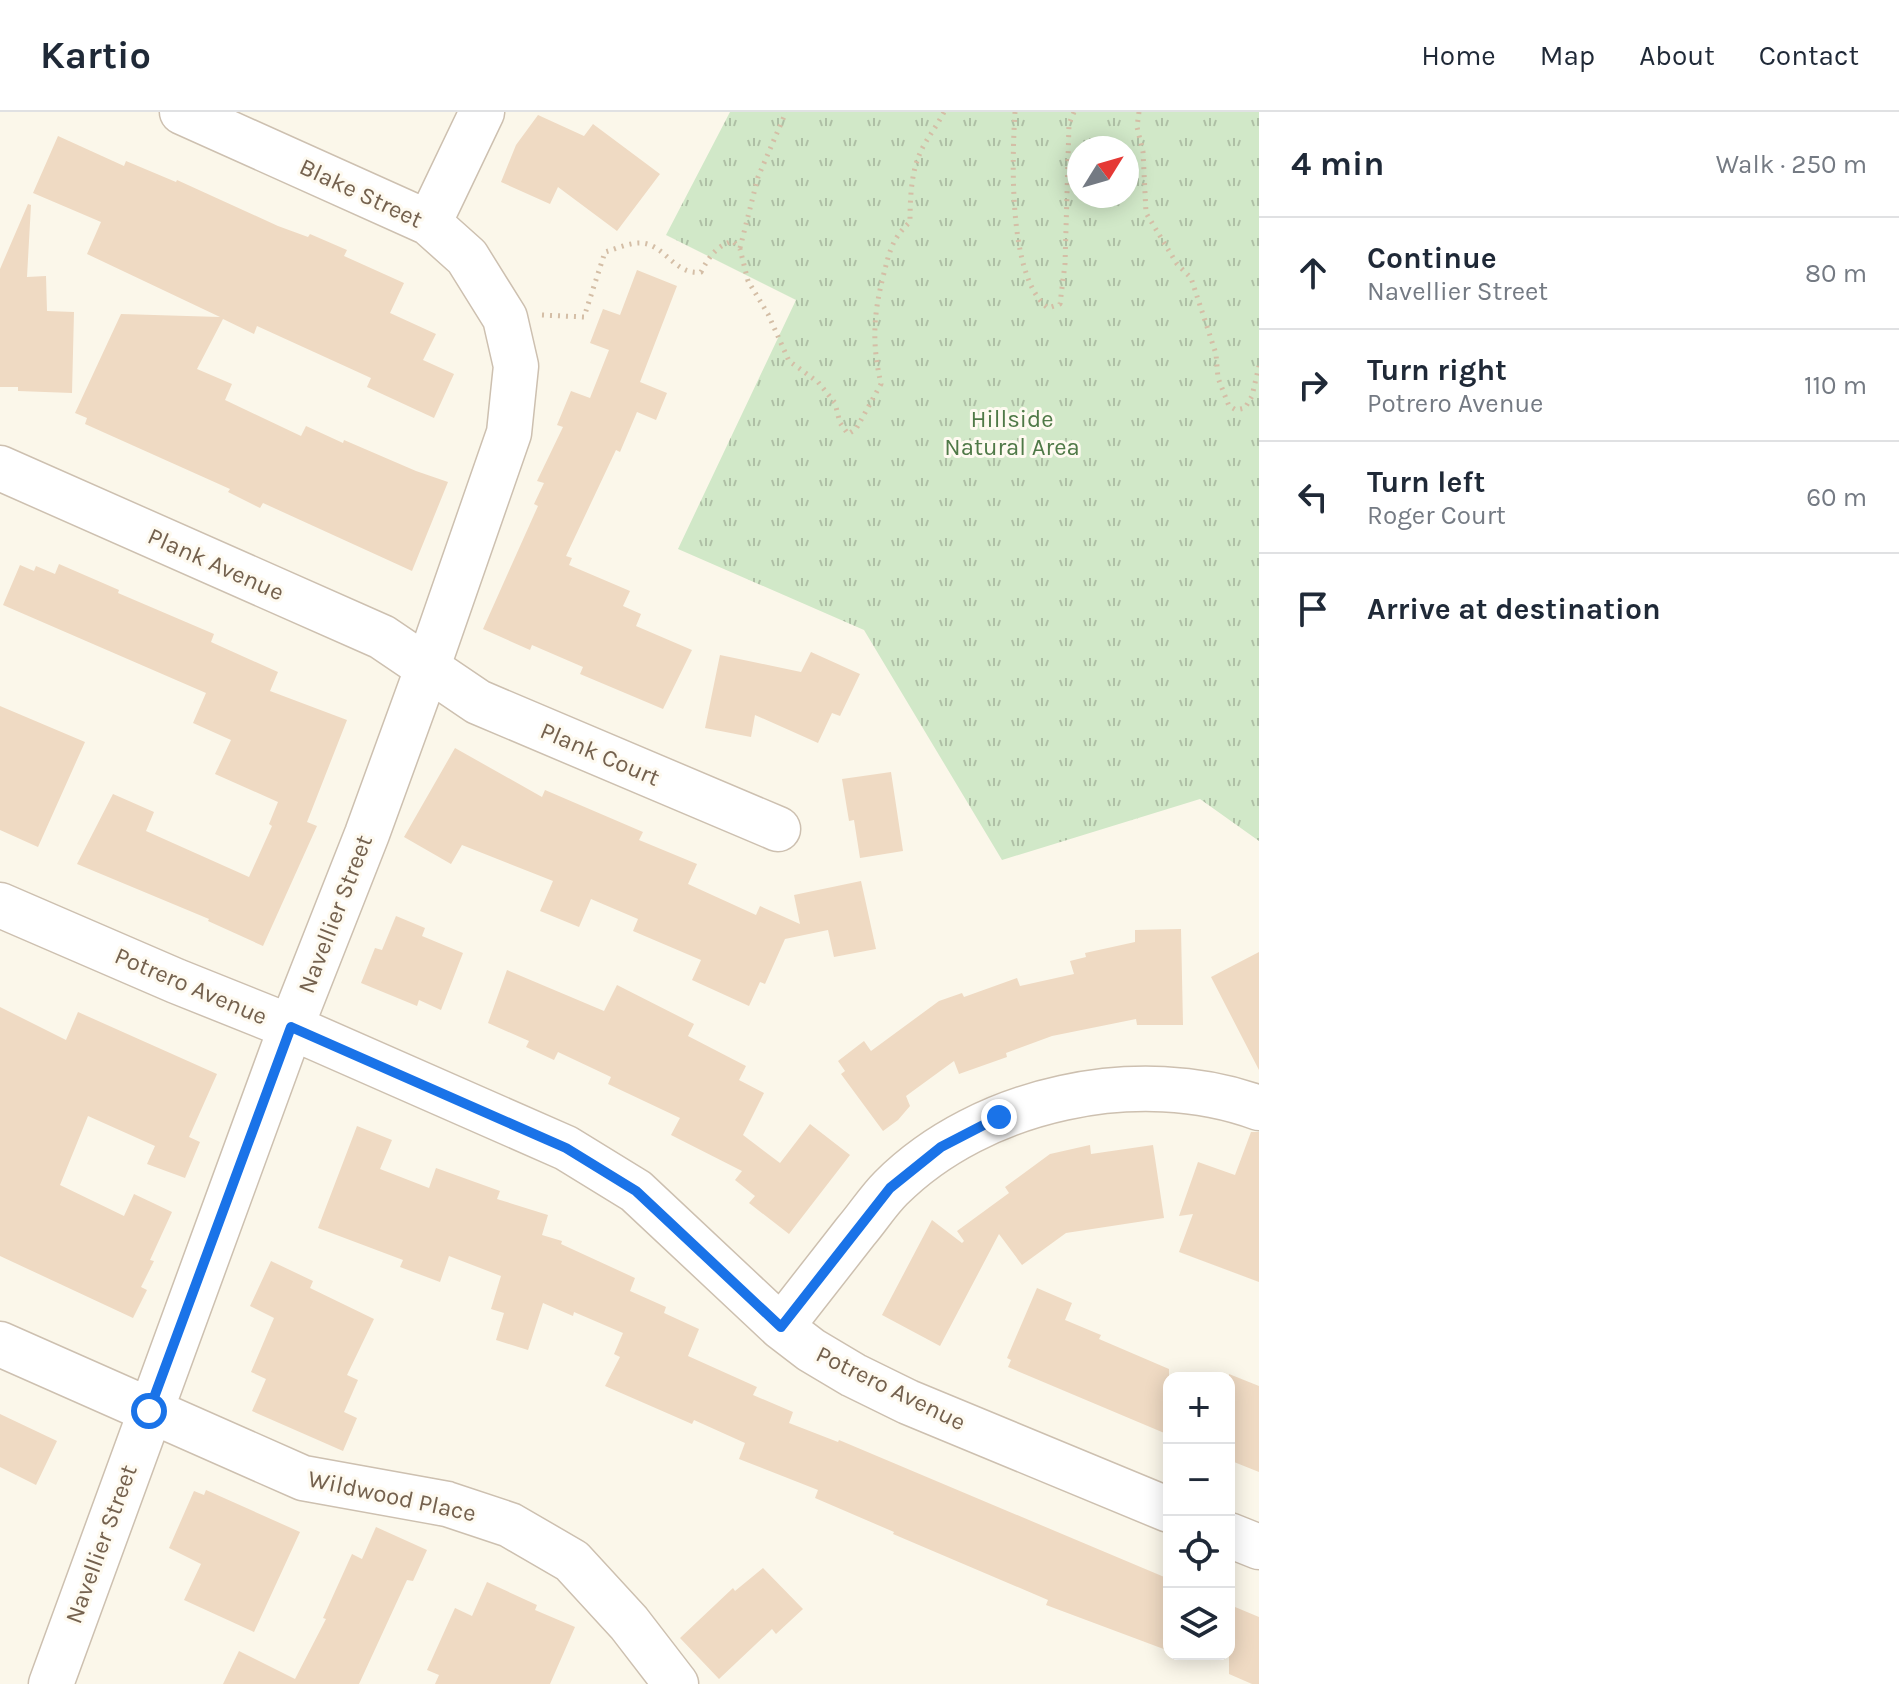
<!DOCTYPE html>
<meta charset="utf-8">
<style>
body{margin:0;font-family:Karla,sans-serif;background:#f2f2f3;color:#1f2937}
.controls{position:absolute;right:24px;bottom:24px;display:grid;overflow:hidden;border-radius:16px;box-shadow:0 4px 20px #0003}
.controls button{width:72px;height:72px;display:grid;place-items:center;padding:0;border:0;border-bottom:2px solid #e0e1e3;background:#fff;color:#1f2937;font:40px sans-serif}
.compass{position:absolute;left:1067px;top:24px;width:72px;height:72px;border-radius:50%;background:#fff;box-shadow:0 4px 20px #0003;rotate:53deg}
.stop{position:absolute;width:24px;height:24px;margin:-18px;border:6px solid #1a73e8;border-radius:50%;background:#fff}
.stop.end{background:#1a73e8;border-color:#fff;box-shadow:0 2px 8px #0008}
.list{margin:0;padding:0;list-style:none}
h2{display:flex;justify-content:space-between;align-items:center;height:104px;margin:0;padding:0 32px;font-size:34px}
h2 small{font-size:26px;font-weight:400;color:#747a83}
.list li{display:grid;grid-template-columns:52px 1fr auto;gap:24px;align-items:center;box-sizing:border-box;height:112px;padding:0 32px;border-top:2px solid #e0e1e3}
.list b{display:block;font-size:30px;white-space:nowrap}
.list p{margin:0;font-size:26px;white-space:nowrap;color:#747a83}
.list em{font-size:26px;font-style:normal;color:#747a83}
.icon{flex:none;width:44px;height:44px;fill:none;stroke:currentColor;stroke-width:2;stroke-linecap:round;stroke-linejoin:round}
.map{position:relative;flex:none;width:1259px;height:1572px;overflow:hidden}
header{display:flex;align-items:center;gap:48px;box-sizing:border-box;height:112px;padding:0 40px;background:#fff;border-bottom:2px solid #e0e1e3}
header strong{font-size:38px}
nav{display:flex;gap:44px;margin-inline-start:auto;font-size:28px}
main{display:flex}
aside{flex:1;background:#fff}
.map>svg:first-child{display:block}
.park{fill:url(#park-tufts);fill-rule:evenodd}
.building{fill:#efdac3}
.lines{fill:none;stroke-linecap:round;stroke-linejoin:round}
.minor-casing{stroke:#cdc0b0;stroke-width:47}
.path{stroke:#d4bea6;stroke-width:5;stroke-dasharray:2 6;stroke-linecap:butt}
.minor{stroke:#fff;stroke-width:44}
.route{stroke:#1a73e8;stroke-width:10}
.labels{text-anchor:middle;stroke-width:6;stroke-linejoin:round;paint-order:stroke}
.street-label{font-size:24px;fill:#74614e;stroke:#fefaf0}
.park-label{font-size:24px;fill:#4f7947;stroke:#fefaf0}
</style>
<header>
<strong>Kartio</strong>
<nav><a>Home</a><a>Map</a><a>About</a><a>Contact</a></nav>
</header>
<main>
<div class="map">
<svg width="1259" height="1572" viewBox="0 0 1259 1572">
<defs>
<pattern id="park-tufts" width="24" height="20" patternUnits="userSpaceOnUse" patternTransform="scale(2)"><rect width="24" height="20" fill="#d1e8c8"/><path d="M3 7l-1-3M5 7V3M7 7l1-3M15 17l-1-3M17 17v-4M19 17l1-3" fill="none" stroke="#aebfa5"/></pattern>
</defs>
<rect width="100%" height="100%" fill="#fbf7ea"/>
<path class="park" d="M 730,0 L 1259,0 L 1259,729 L 1200,687 L 1002,748 L 864,518 L 678,437 L 796,188 L 666,123 ZM 1079,36 L 1127,36 L 1127,84 L 1079,84 Z"/>
<path class="building" d="M 538,3 L 584,24 L 593,12 L 660,62 L 617,119 L 558,75 L 550,92 L 501,70 L 516,33 Z
M 58,24 L 124,54 L 126,49 L 176,70 L 177,68 L 278,114 L 308,125 L 310,122 L 347,138 L 344,144 L 404,171 L 390,201 L 436,222 L 423,248 L 454,262 L 434,306 L 367,275 L 371,266 L 257,214 L 254,222 L 223,207 L 197,257 L 232,272 L 225,288 L 301,324 L 306,314 L 343,331 L 344,328 L 416,359 L 448,370 L 412,459 L 263,391 L 260,396 L 228,380 L 230,377 L 85,312 L 87,306 L 75,301 L 121,202 L 220,205 L 87,142 L 101,110 L 33,81 Z
M 28,92 L 31,93 L 27,165 L 46,164 L 47,199 L 74,200 L 72,281 L 18,279 L 18,275 L 0,275 L 0,157 Z
M 637,158 L 677,174 L 640,270 L 667,281 L 656,308 L 637,300 L 620,340 L 616,338 L 566,444 L 572,446 L 569,453 L 630,479 L 623,494 L 641,502 L 636,514 L 692,538 L 663,597 L 580,562 L 583,555 L 532,533 L 530,538 L 483,517 L 538,394 L 534,392 L 544,371 L 537,369 L 563,315 L 557,313 L 571,279 L 590,286 L 609,238 L 590,231 L 603,197 L 620,203 Z
M 59,452 L 119,478 L 118,481 L 214,522 L 211,530 L 278,560 L 270,579 L 347,608 L 307,710 L 317,714 L 263,834 L 208,809 L 209,807 L 77,752 L 113,682 L 154,700 L 146,719 L 249,765 L 272,714 L 269,712 L 278,690 L 215,662 L 231,628 L 193,611 L 206,581 L 3,493 L 20,453 L 34,459 L 36,454 L 55,462 Z
M 811,540 L 860,562 L 840,604 L 832,601 L 818,631 L 755,603 L 751,625 L 705,616 L 720,543 L 801,560 Z
M 0,594 L 85,630 L 38,735 L 0,718 Z
M 455,636 L 542,685 L 545,678 L 643,720 L 639,728 L 697,752 L 688,772 L 756,803 L 760,794 L 800,812 L 794,783 L 861,769 L 876,837 L 834,845 L 828,818 L 785,827 L 765,872 L 760,870 L 749,894 L 692,868 L 701,848 L 633,819 L 638,807 L 591,787 L 579,815 L 540,799 L 553,769 L 462,733 L 451,752 L 404,725 Z
M 891,660 L 903,739 L 860,746 L 854,708 L 849,709 L 842,667 Z
M 396,804 L 425,816 L 422,824 L 463,841 L 441,898 L 419,888 L 417,894 L 361,871 L 375,836 L 382,838 Z
M 1181,817 L 1183,913 L 1137,913 L 1136,907 L 1052,924 L 1006,941 L 1007,945 L 959,962 L 954,949 L 906,984 L 910,994 L 898,1008 L 883,1019 L 841,962 L 845,959 L 838,949 L 864,929 L 871,939 L 939,889 L 962,881 L 964,885 L 1017,866 L 1020,874 L 1074,862 L 1070,849 L 1086,845 L 1085,841 L 1135,830 L 1135,818 Z
M 1259,840 L 1259,958 L 1211,865 Z
M 507,858 L 604,899 L 617,873 L 694,912 L 688,924 L 746,954 L 739,968 L 764,981 L 743,1023 L 780,1051 L 810,1012 L 850,1043 L 789,1122 L 749,1091 L 755,1084 L 735,1068 L 742,1059 L 671,1023 L 680,1006 L 608,972 L 611,965 L 558,940 L 554,948 L 526,935 L 529,929 L 488,911 Z
M 0,895 L 66,928 L 78,900 L 217,962 L 189,1025 L 200,1030 L 185,1066 L 147,1052 L 155,1034 L 88,1004 L 60,1073 L 124,1104 L 134,1082 L 172,1100 L 150,1148 L 154,1149 L 141,1175 L 147,1178 L 133,1206 L 0,1144 Z
M 357,1014 L 392,1028 L 380,1057 L 429,1076 L 436,1056 L 500,1079 L 497,1087 L 548,1103 L 542,1123 L 562,1129 L 561,1132 L 635,1166 L 630,1179 L 666,1195 L 664,1201 L 699,1217 L 688,1244 L 757,1275 L 753,1283 L 793,1300 L 789,1311 L 838,1330 L 839,1328 L 1169,1467 L 1169,1539 L 1046,1493 L 1048,1488 L 893,1422 L 894,1420 L 815,1386 L 818,1378 L 739,1347 L 745,1331 L 694,1308 L 692,1312 L 605,1274 L 620,1245 L 614,1242 L 623,1221 L 574,1200 L 573,1204 L 543,1191 L 528,1238 L 496,1228 L 504,1201 L 491,1197 L 501,1164 L 449,1144 L 440,1170 L 400,1155 L 403,1148 L 318,1116 Z
M 1251,1020 L 1259,1020 L 1259,1170 L 1179,1140 L 1193,1102 L 1179,1104 L 1198,1050 L 1235,1063 Z
M 1090,1033 L 1091,1042 L 1153,1033 L 1164,1106 L 1066,1121 L 1022,1153 L 999,1122 L 940,1234 L 882,1203 L 932,1108 L 962,1131 L 964,1129 L 957,1119 L 1009,1081 L 1005,1075 L 1050,1042 Z
M 271,1149 L 313,1169 L 310,1176 L 374,1207 L 347,1263 L 358,1268 L 344,1300 L 357,1306 L 343,1339 L 252,1299 L 266,1267 L 251,1260 L 274,1206 L 250,1194 Z
M 1037,1176 L 1072,1191 L 1065,1208 L 1101,1223 L 1099,1227 L 1169,1257 L 1169,1323 L 1008,1255 L 1011,1248 L 1007,1246 Z
M 1229,1262 L 1259,1274 L 1259,1360 L 1229,1348 Z
M 0,1302 L 57,1329 L 36,1373 L 0,1355 Z
M 206,1378 L 300,1420 L 254,1520 L 184,1488 L 201,1452 L 169,1436 L 194,1379 L 204,1383 Z
M 376,1415 L 427,1438 L 413,1469 L 407,1468 L 359,1572 L 223,1572 L 239,1539 L 295,1567 L 326,1507 L 323,1506 L 352,1442 L 362,1447 Z
M 763,1456 L 803,1497 L 776,1522 L 772,1517 L 719,1567 L 680,1526 L 733,1476 L 735,1479 Z
M 487,1470 L 537,1493 L 535,1498 L 575,1515 L 550,1572 L 435,1572 L 439,1563 L 427,1558 L 455,1496 L 472,1504 Z
M 1235,1495 L 1259,1505 L 1259,1572 L 1252,1572 L 1229,1562 L 1229,1511 Z"/>
<g class="lines">
<g class="minor-casing">
<path id="minor" d="M 429,111 L 482,0
M 0,356 L 382,525 L 478,590 L 778,717
M 0,793 L 176,869 L 291,915 L 566,1036 L 636,1079 L 781,1215 L 811,1238 L 853,1263 L 908,1290 L 1169,1398
M 781,1215 C 806,1183 831,1151 856,1119 C 868,1105 878,1089 891,1076 C 981,986 1139,952 1259,996
M 0,1232 L 303,1366 L 447,1392 L 510,1413 L 572,1449 L 629,1511 L 676,1572
M 1229,1423 L 1259,1435
M 51,1572 L 291,915 L 367,722 L 427,557 L 509,321 L 516,254 L 505,206 L 467,145 L 429,111 L 182,0"/>
</g>
<path class="path" d="M 1015,0 C 1012,48 1008,166 1048,196 L 1060,192 L 1065,152 L 1069,12 L 1074,0
M 1139,0 L 1137,15 L 1143,40 L 1146,101 L 1177,152 L 1191,166 L 1216,242 L 1218,266 L 1229,294 L 1236,298 L 1245,296 L 1252,284 L 1259,254
M 740,136 L 758,65 L 786,0
M 542,203 L 584,205 L 605,140 C 619,136 636,127 650,133 C 669,141 678,163 701,160 C 709,145 716,134 733,129 L 740,137 L 748,169 L 768,202 L 789,249 L 818,270 L 835,291 L 840,311 L 848,322 L 856,317 L 881,272 C 872,232 873,205 883,165 C 889,142 891,127 910,110 C 910,88 911,59 921,39 C 927,26 937,14 944,0"/>
<use href="#minor" class="minor"/>
</g>
<g class="lines">
<path class="route" d="M 149,1299 L 291,915 L 566,1036 L 636,1079 L 781,1215 L 890,1076 L 941,1035 L 999,1005"/>
</g>
<g class="labels">
<g class="street-label">
<text transform="translate(361 81) rotate(25)" y="8">Blake Street</text>
<text transform="translate(216 452) rotate(24)" y="8">Plank Avenue</text>
<text transform="translate(600 642) rotate(23)" y="8">Plank Court</text>
<text transform="translate(335 802) rotate(-69)" y="8">Navellier Street</text>
<text transform="translate(191 874) rotate(23)" y="8">Potrero Avenue</text>
<text transform="translate(891 1276) rotate(26)" y="8">Potrero Avenue</text>
<text transform="translate(392 1384) rotate(12)" y="8">Wildwood Place</text>
<text transform="translate(101 1432) rotate(-70)" y="8">Navellier Street</text>
</g>
<g class="park-label">
<text x="1012" y="315">Hillside<tspan x="1012" dy="28">Natural Area</tspan></text>
</g>
</g>
</svg>
<div class="controls">
<button>+</button>
<button>−</button>
<button><svg class="icon" aria-label="locate" viewBox="0 0 24 24"><circle cx="12" cy="12" r="6"/><path d="M12 2v4M12 18v4M2 12h4M18 12h4"/></svg></button>
<button><svg class="icon" aria-label="layers" viewBox="0 0 24 24"><path d="M12 4l9 5-9 5-9-5zM3 14l9 5 9-5"/></svg></button>
</div>
<svg class="compass" viewBox="-18 -18 36 36"><path d="M0-13l5 13h-10z" fill="#e53935"/><path d="M0 13l5-13h-10z" fill="#747a83"/></svg>
<div class="stop" style="left:149px;top:1299px"></div>
<div class="stop end" style="left:999px;top:1005px"></div>
</div>
<aside>
<h2>4 min<small>Walk · 250 m</small></h2>
<ul class="list">
<li><svg class="icon" aria-label="ahead" viewBox="0 0 24 24"><path d="M12 20V5M6 11l6-6 6 6"/></svg><div><b>Continue</b><p>Navellier Street</p></div><em>80 m</em></li>
<li><svg class="icon" aria-label="right" viewBox="0 0 24 24"><path d="M7 20v-9h11M14 6l5 5-5 5"/></svg><div><b>Turn right</b><p>Potrero Avenue</p></div><em>110 m</em></li>
<li><svg class="icon" aria-label="left" viewBox="0 0 24 24"><path d="M17 20v-9H6M10 6l-5 5 5 5"/></svg><div><b>Turn left</b><p>Roger Court</p></div><em>60 m</em></li>
<li><svg class="icon" aria-label="arrive" viewBox="0 0 24 24"><path d="M6 21V4h12l-3 4 3 4H6"/></svg><div><b>Arrive at destination</b></div></li>
</ul>
</aside>
</main>
